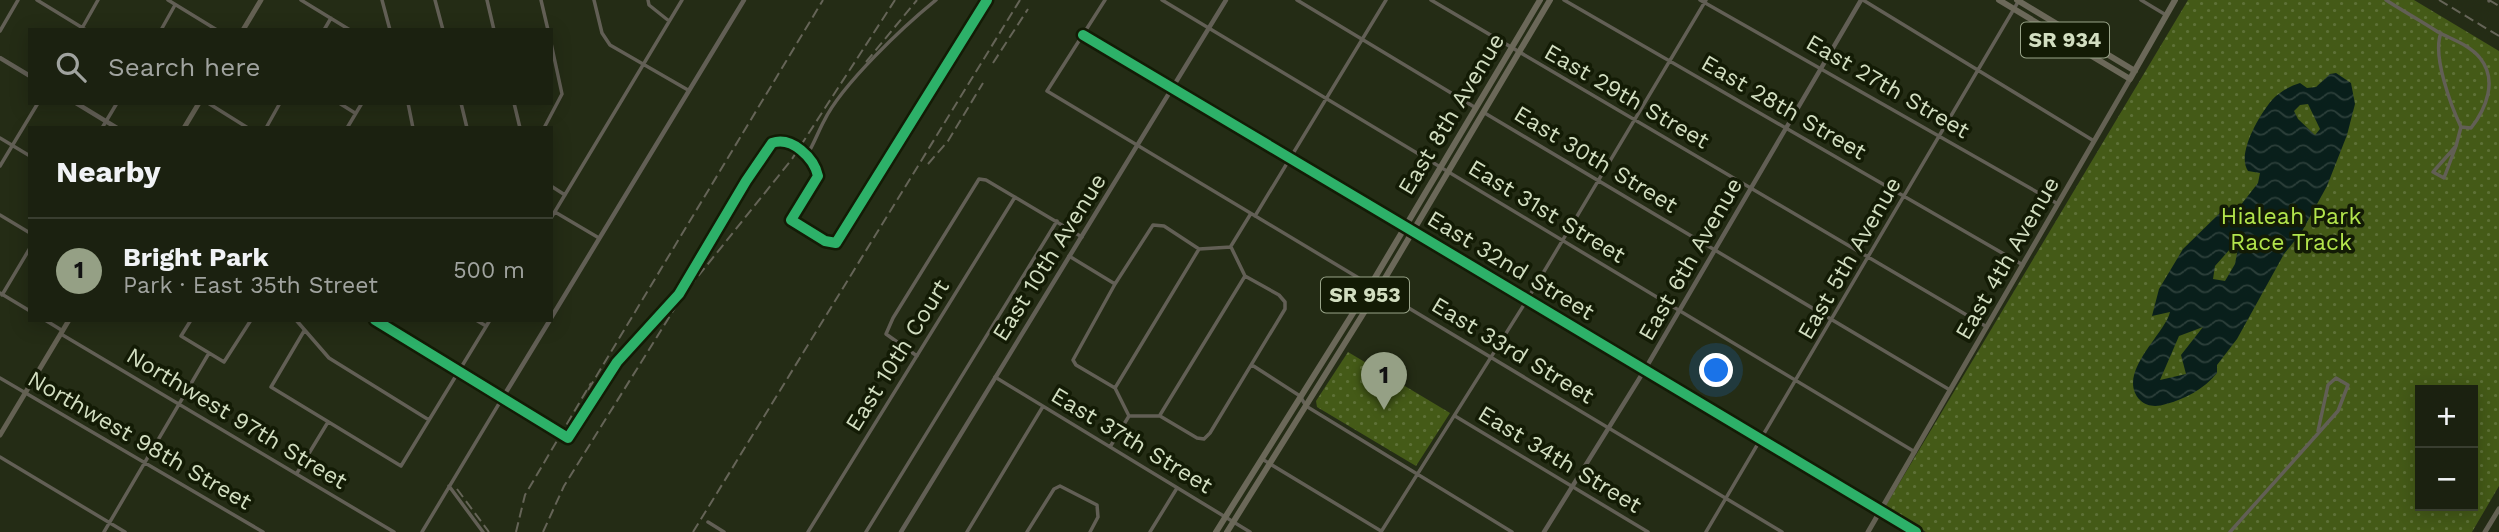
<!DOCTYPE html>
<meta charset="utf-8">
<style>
body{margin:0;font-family:"Work Sans",sans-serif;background:#282e1e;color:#f1f3f6}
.controls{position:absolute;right:21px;bottom:21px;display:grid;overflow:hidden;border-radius:0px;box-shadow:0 4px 18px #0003}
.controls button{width:63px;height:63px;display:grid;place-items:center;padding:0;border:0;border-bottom:2px solid #393e30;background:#1b2110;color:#f1f3f6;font:35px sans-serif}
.you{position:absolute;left:1717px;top:371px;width:24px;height:24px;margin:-18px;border:5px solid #fff;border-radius:50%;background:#1a73e8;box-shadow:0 0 0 10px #1a73e833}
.badge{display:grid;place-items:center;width:46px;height:46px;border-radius:50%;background:#95a085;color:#111;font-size:23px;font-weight:700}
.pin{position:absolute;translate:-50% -58px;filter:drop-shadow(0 2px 4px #0008)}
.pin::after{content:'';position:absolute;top:37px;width:24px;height:21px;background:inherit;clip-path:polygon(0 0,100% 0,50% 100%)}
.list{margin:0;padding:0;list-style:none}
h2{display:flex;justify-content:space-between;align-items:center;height:91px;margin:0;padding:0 28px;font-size:30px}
h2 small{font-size:23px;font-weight:400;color:#a0a39f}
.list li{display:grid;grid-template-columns:46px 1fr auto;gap:21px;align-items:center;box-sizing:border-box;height:105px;padding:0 28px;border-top:2px solid #393e30}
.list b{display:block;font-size:26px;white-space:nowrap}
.list p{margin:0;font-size:23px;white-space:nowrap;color:#a0a39f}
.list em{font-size:23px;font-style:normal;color:#a0a39f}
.icon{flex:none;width:38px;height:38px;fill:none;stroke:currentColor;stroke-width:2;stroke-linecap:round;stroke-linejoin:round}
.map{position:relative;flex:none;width:2499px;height:532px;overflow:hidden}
.search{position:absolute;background:#1b2110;box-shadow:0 4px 18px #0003;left:28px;top:28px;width:525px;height:77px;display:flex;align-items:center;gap:18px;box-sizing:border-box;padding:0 24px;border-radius:0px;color:#a0a39f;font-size:26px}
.panel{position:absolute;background:#1b2110;box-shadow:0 4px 18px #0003;left:28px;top:126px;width:525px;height:196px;border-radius:0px}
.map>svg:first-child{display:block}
.park{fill:url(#park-dots);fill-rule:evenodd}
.water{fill:url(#water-waves);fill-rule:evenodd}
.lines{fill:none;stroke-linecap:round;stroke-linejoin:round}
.minor{stroke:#625f55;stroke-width:3.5}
.tertiary{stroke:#625f55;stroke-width:4.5}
.secondary{stroke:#646153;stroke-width:5}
.primary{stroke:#6b6859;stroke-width:6}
.rail{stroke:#656457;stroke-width:2;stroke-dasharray:10 5;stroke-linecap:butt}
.cycleway-casing{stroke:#131b05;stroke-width:15}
.cycleway{stroke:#2db169;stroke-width:10}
.labels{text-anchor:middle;stroke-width:7;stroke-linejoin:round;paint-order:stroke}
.shield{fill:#131b05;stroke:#99a489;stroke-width:2}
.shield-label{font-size:21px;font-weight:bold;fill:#d2dec1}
.street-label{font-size:23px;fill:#d2dec1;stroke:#131b05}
.park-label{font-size:23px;fill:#b3e54c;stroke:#131b05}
</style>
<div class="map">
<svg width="2499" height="532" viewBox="0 0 2499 532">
<defs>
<pattern id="park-dots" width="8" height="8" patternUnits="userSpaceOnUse" patternTransform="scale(1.75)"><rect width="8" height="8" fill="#445a17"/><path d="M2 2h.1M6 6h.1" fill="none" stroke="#5e7137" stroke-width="1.8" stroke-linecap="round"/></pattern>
<pattern id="water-waves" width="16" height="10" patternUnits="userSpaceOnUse" patternTransform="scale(1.75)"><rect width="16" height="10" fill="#091f1b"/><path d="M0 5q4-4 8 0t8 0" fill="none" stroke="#2c3f3a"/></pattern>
</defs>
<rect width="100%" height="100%" fill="#242c15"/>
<path class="park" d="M 2188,0 L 2414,0 L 2499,51 L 2499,486 L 2472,532 L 1926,532 L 1885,507 ZM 2420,390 L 2473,390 L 2473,506 L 2420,506 Z
M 1348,352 L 1450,413 L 1416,466 L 1317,407 L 1316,401 Z"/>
<path class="water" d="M 2336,73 L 2351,83 L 2355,104 L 2347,135 L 2327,186 L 2301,233 L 2284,254 L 2237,339 L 2217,365 L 2217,373 C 2204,389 2185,399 2166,404 C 2157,407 2147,407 2140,400 C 2115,374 2165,334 2170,312 L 2152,316 L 2159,289 L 2183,249 L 2225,208 L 2240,206 L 2258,183 L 2260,173 L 2248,171 C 2236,154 2260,114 2272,100 C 2279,92 2290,86 2300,83 L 2307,88 L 2316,87 L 2330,74 ZM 2308,104 L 2320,129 L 2315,135 L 2298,119 L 2294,111 L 2300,105 ZM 2231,248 L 2238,248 L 2235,264 L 2225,281 L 2213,279 L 2215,266 ZM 2203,327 L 2181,355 L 2186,374 L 2160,380 L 2179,336 Z"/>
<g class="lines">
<path class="minor" d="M 37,0 L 86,30
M 168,0 L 217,30
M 301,0 L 350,30
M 382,0 L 390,30
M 435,0 L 443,30
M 487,0 L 494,30
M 541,0 L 548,30
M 594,0 L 602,33 L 610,45 L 688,90
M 648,0 L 649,5 L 669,21
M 1105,0 L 1047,91 L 1782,532
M 1162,0 L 1915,452
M 1297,0 L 1476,108
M 1431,0 L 1987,327
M 1564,0 L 2023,265
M 1700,0 L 2058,204
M 1863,0 L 2094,141
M 2141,0 L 2166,15
M 2386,0 C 2403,11 2421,21 2438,32 C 2451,39 2470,45 2480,58 C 2498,80 2486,109 2471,128 L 2461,127 C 2451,106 2432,55 2441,33
M 2489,1 L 2489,0
M 81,30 L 98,0
M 161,30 L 175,5
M 324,30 L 331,18
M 0,31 L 18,0
M 1083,35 L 1173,89
M 208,103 L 248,128
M 339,103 L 355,113
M 408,103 L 413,128
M 461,103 L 467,128
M 514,103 L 520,128
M 1483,112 L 1950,390
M 102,128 L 117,103
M 266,128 L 280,103
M 347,128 L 362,103
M 544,128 L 562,94 L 551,43
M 0,138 L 30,156
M 2456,146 L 2444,178 L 2433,172 L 2456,146 L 2461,127
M 807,155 C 814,144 818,132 824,121 C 842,84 904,26 936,0
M 0,166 L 38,103
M 551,186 L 565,195
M 555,212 L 599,238
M 0,215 L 30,233
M 1255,216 L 1386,0
M 551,218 L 682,0
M 1153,225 L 1164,226 L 1199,249 L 1231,247 L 1245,276 L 1279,295 L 1285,302 L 1285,309 L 1210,433 L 1204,439 L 1197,438 L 1160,416 L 1129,416 L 1115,388 L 1076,365 L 1073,360 L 1115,284 Z
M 1231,246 L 1250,215
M 1069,256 L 1115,284
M 0,293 L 30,311
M 2,295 L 30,248
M 45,320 L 63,331
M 191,320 L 181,336 L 224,362 L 251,320
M 296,320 L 329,358 L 429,420
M 476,320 L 486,326
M 304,331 L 271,387 L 401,466 L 490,320
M 61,334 L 394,532
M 917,356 L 886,334 L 893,318 L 979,179 L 986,180 L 1082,237
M 1252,365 L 1300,396 L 1306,406 L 1512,532
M 995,377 L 1250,532
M 0,378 L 263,532
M 1115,388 L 1199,249
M 1160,415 L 1245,276
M 1455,416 L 1648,532
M 1110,447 L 1129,416
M 0,457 L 125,532
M 1262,459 L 1381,531
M 297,473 L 328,422
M 449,486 L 483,532
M 708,522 L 724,532
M 104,532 L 209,353
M 422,532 L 503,397 L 568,438 L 617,362 L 679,294 L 746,181 L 772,143 C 792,136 814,158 818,176 L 791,220 L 825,241 L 836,243 L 987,0
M 808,532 L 1015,197
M 866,532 L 1057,221
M 967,532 L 1042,408
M 1027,532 L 1054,489 L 1060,486 L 1097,505 L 1098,517 L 1090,532
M 1150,532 L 1177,488
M 1381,532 L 1527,300 L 1706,0
M 1706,532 L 2018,2
M 2230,532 L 2338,411 L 2348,385 L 2336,378 L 2328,385 L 2318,431"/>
<path class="tertiary" d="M 0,58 L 30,76
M 1173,89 L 1292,156 L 1644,371 L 1916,532
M 76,103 L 117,128
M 551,318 L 744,0
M 375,320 L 503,397 L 550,320
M 901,532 L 1226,0
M 1544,532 L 1644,371 L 1861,0"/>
<path class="secondary" d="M 243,30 L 261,0
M 184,128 L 199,103
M 0,435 L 69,320
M 1868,532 L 2130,79
M 2485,532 L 2499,509"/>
<path class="primary" d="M 1999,0 L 2130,79 L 2175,0
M 2017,0 L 2135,71
M 1216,532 L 1370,286 L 1540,0
M 1227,532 L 1378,290 L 1550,0"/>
<path class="rail" d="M 2439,0 L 2499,36
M 2489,0 L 2499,6
M 866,62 L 917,0
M 993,63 L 1028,9
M 928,164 L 948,141 L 983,83
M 588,390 L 823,0
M 457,489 L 489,532
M 516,532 L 525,495 L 591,383
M 543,532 L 564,486 L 683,295 L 792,159 L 895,0
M 693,532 L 1020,0"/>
<g class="cycleway-casing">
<path id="cycleway" d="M 1083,35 C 1361,200 1639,366 1916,532
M 375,320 L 568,438 L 617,362 L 679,294 L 746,181 L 772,143 C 792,136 814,158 818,176 L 791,220 L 825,241 L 836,243 L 987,0"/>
</g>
<use href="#cycleway" class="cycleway"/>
</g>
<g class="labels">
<g class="shield">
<rect x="2021" y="22.5" width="88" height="35" rx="5"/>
<rect x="1321" y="277.5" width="88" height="35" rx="5"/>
</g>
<g class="shield-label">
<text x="2065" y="47">SR 934</text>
<text x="1365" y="302">SR 953</text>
</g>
<g class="street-label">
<text transform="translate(1888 86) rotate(30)" y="8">East 27th Street</text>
<text transform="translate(1627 96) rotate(30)" y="8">East 29th Street</text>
<text transform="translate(1784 107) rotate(30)" y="8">East 28th Street</text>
<text transform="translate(1451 114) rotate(-59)" y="8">East 8th Avenue</text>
<text transform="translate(1596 159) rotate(31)" y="8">East 30th Street</text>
<text transform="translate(1547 211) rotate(31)" y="8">East 31st Street</text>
<text transform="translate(1049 257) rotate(-58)" y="8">East 10th Avenue</text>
<text transform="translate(1849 258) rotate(-60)" y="8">East 5th Avenue</text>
<text transform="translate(2007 258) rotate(-60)" y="8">East 4th Avenue</text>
<text transform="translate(1690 259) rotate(-60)" y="8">East 6th Avenue</text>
<text transform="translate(1511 265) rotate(31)" y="8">East 32nd Street</text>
<text transform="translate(1513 350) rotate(31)" y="8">East 33rd Street</text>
<text transform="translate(897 355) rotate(-58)" y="8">East 10th Court</text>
<text transform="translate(237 418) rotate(31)" y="8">Northwest 97th Street</text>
<text transform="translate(140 440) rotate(30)" y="8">Northwest 98th Street</text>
<text transform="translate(1132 440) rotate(31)" y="8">East 37th Street</text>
<text transform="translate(1560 459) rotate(31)" y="8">East 34th Street</text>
</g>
<g class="park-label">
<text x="2291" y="224">Hialeah Park<tspan x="2291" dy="26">Race Track</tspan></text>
</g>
</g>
</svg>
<div class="controls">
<button>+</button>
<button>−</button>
</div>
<div class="you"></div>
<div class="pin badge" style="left:1384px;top:410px">1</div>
<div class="search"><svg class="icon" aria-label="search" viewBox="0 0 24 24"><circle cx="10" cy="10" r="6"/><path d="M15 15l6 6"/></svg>Search here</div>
<section class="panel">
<h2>Nearby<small></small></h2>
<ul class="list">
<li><span class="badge">1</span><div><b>Bright Park</b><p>Park · East 35th Street</p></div><em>500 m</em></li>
</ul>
</section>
</div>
